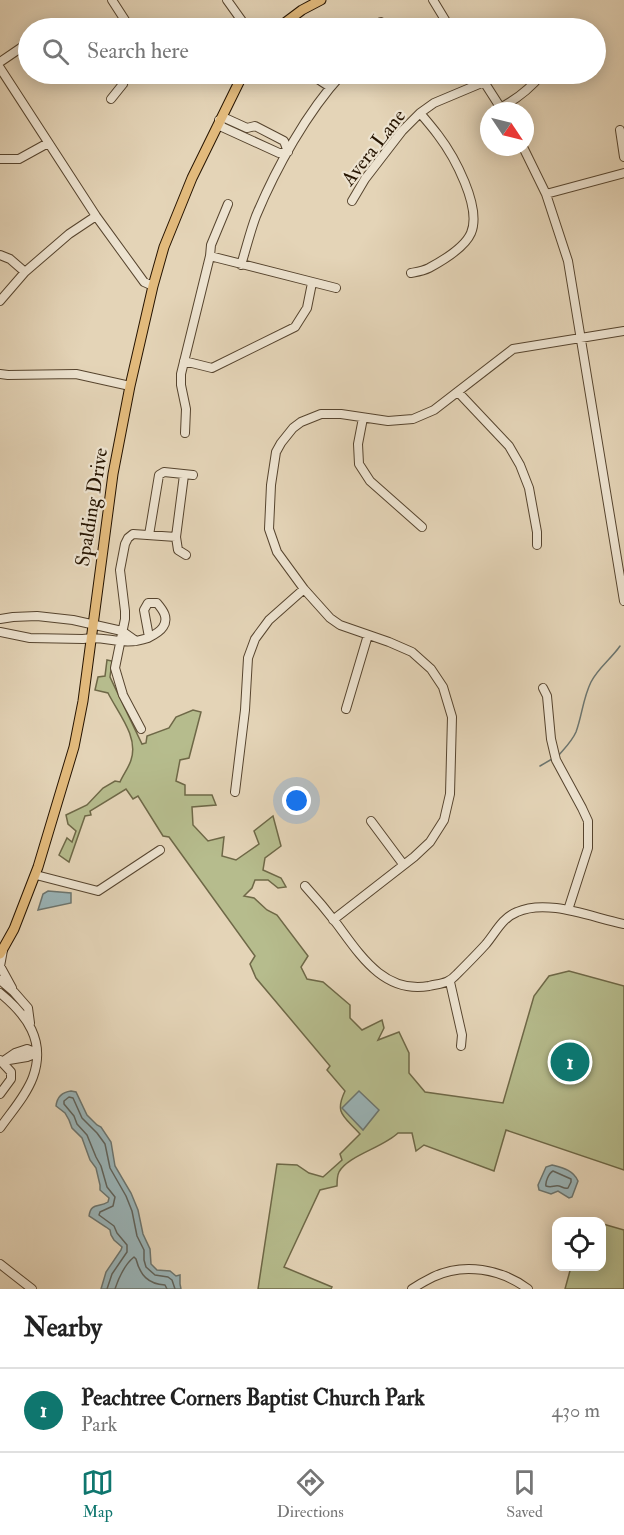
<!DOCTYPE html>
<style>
body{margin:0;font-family:"IM FELL Double Pica",serif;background:#f2f2f2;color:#222}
.controls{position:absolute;right:18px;bottom:18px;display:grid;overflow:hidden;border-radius:12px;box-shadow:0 3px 15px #0003}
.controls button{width:54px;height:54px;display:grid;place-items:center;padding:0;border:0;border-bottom:2px solid #e0e0e0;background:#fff;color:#222;font:30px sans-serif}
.compass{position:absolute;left:480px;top:102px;width:54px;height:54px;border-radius:50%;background:#fff;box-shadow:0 3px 15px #0003;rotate:125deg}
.you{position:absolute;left:297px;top:801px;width:21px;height:21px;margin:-15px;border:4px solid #fff;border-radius:50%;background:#1a73e8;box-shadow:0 0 0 9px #1a73e833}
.badge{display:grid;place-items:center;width:39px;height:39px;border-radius:50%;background:#0f766e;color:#fff;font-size:20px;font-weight:700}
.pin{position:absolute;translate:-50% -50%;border:3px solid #fff;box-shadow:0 2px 6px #0006}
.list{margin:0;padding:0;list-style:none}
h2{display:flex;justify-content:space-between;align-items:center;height:78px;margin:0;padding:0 24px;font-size:26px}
h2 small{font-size:20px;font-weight:400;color:#767676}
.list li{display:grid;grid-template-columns:39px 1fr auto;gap:18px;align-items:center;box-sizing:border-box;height:84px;padding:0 24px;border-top:2px solid #e0e0e0}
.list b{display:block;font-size:22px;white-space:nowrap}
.list p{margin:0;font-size:20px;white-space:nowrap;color:#767676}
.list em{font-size:20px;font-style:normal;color:#767676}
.icon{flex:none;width:33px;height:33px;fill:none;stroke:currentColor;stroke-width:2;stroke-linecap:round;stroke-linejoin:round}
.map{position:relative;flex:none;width:624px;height:1289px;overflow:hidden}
.search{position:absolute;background:#fff;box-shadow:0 3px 15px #0003;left:18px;right:18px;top:18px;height:66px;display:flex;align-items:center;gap:15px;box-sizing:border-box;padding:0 21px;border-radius:33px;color:#767676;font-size:22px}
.sheet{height:162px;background:#fff}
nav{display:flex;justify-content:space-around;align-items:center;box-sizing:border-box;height:84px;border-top:2px solid #e0e0e0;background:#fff;font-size:16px;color:#767676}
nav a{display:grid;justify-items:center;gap:3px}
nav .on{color:#0f766e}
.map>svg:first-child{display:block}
.green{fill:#b6bc8d;stroke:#6e6847;stroke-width:1.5}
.water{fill:#9ab5b9;stroke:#6c756f;stroke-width:1.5}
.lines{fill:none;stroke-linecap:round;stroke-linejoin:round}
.shore{stroke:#60645d;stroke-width:1.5}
.stream{stroke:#6c756f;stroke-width:1.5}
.minor-casing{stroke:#56442e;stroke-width:10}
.major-casing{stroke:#261401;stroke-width:11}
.minor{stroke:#ede3d0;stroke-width:8}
.major{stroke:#e2ba7c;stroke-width:9}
.labels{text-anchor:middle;stroke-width:4.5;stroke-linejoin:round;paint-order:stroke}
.street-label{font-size:20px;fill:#261401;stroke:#ede3d0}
</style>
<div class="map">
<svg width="624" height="1289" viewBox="0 0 624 1289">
<rect width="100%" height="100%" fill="#e4d4b7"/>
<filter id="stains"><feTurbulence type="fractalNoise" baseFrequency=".00333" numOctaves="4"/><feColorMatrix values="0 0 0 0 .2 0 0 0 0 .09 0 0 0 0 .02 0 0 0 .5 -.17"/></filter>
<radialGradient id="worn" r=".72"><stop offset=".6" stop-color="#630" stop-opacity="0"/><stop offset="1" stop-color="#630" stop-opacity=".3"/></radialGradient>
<path class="green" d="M 107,660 L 112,661 L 110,677 L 142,744 L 146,743 L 147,736 L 169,728 L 176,717 L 193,710 L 201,712 L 189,758 L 180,760 L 176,781 L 185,785 L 185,795 L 212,795 L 216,805 L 192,807 L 193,825 L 208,841 L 224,837 L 222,856 L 236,860 L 259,844 L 254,831 L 273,816 L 281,846 L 265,858 L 263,870 L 281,878 L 286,887 L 278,888 L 268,880 L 255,880 L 252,888 L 244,896 L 254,898 L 267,910 L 277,915 L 308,956 L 301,967 L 307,979 L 323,982 L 350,1005 L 350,1018 L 362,1030 L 382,1020 L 384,1028 L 378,1040 L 399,1032 L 409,1053 L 409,1073 L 425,1092 L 503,1103 L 534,996 L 549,976 L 569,971 L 624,986 L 624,1170 L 506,1130 L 494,1171 L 424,1145 L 416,1151 L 412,1133 L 398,1133 C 384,1147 347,1156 339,1172 C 337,1176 337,1182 337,1186 L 320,1190 L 284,1267 L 332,1287 L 331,1289 L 258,1289 L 277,1164 L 297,1165 L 309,1173 L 323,1177 L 342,1160 L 340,1154 L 360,1134 C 344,1116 334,1114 345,1091 L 327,1070 L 330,1066 L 256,978 L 250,964 L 255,956 L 169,837 L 163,836 L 138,796 L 133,799 L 126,789 L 90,811 L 91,815 L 85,816 L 69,862 L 59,855 L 67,838 L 72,842 L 76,831 L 68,824 L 66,815 L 87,805 L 103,788 L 115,781 L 120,782 C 123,775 129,767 131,760 C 139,737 118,713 108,693 L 95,690 L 98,677 L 105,676 Z
M 603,1224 L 624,1230 L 624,1289 L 565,1289 L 571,1267 L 602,1266 L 602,1229 Z"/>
<path class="water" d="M 48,891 L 71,893 L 71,903 L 38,910 L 43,894 Z
M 71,1091 L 76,1092 L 87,1115 L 97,1125 L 101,1127 L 111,1142 L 115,1166 L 131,1193 L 138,1210 L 143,1234 L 150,1249 L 151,1264 L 157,1270 L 170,1271 L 176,1276 L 180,1275 L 180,1284 L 181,1289 L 101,1289 L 106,1272 L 121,1250 L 122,1247 L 114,1240 L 111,1235 L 110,1230 L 106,1227 L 89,1216 C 91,1202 99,1208 108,1202 L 109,1198 L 100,1190 L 100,1185 L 96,1168 L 90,1160 L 82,1138 L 72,1128 L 69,1120 L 65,1113 L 56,1106 C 57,1097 63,1092 71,1091 Z
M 359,1091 L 379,1110 L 363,1130 L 342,1108 Z
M 552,1165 C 563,1168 573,1170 578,1181 L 572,1197 L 569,1198 L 558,1191 L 551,1194 L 539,1190 L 538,1185 L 546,1167 Z"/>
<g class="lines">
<path class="shore" d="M 553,1171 L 571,1179 L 571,1182 L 568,1188 C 564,1189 563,1187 559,1186 C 554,1185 552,1188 546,1186 C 545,1182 549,1173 553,1171 Z
M 107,1289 L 112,1274 L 127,1252 L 127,1245 L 117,1233 L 114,1226 L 99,1215 L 100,1212 L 113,1206 L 115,1197 L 107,1187 L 101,1166 L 96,1157 L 87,1135 L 77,1124 L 74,1116 L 64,1104 L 64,1101 L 69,1097 L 73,1098 L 82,1118 L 97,1133 L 105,1144 L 110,1168 L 126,1196 L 132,1211 L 137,1236 L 144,1250 L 144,1260 L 146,1267 L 155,1275 L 168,1277 L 172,1280 L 175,1289
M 115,1289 C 119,1277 124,1265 134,1257 L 136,1259 C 140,1275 148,1284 165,1285 L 167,1289"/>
<path class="stream" d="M 559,755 C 565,748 572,741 576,732 C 582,716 583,698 591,682 C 598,668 611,659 620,646
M 540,766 L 552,759"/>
<g class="minor-casing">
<path id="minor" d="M 112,0 L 130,28
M 227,0 L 247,28
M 433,0 L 450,28
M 369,28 L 381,22 L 387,28
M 0,62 L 28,43
M 0,68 L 96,216 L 144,282 L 153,286
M 310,74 L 330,87
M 479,74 L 502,110
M 111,99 L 123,84 L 126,74
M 500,108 C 517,99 530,89 542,74
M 225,118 L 247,128 L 255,126 L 284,141 L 288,152 L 279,153 L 222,127 L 219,120 Z
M 620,130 L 624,157
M 523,147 L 546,194 L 568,261 L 624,601
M 0,159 L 19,159 L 48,143
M 546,194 L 624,173
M 352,201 L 365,179 L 402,131 L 420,113 L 434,103 L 484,82
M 0,255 L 10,259 L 25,272
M 210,256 L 336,288
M 241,265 C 246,249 250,232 256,216 C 276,168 307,112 342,74
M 411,273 C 416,272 423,271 429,268 C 442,261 465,247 471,233 C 482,207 454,156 438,135 C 432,127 426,120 420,113
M 0,301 L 25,272 L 69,234 L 96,216
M 184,361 L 212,368 L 295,327 L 307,308 L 312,283
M 0,374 L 8,375 L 76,374 L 130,386
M 458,392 L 509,446 L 520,465 L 529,488 L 537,532 L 537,545
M 363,418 L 358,444 L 359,464 L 370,481 L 422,527
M 185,433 L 186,409 L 181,385 L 181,374 L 210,256 L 211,245 L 228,204
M 184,475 L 176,537 L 178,550 L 186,555
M 149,535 L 159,475 L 164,472 L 193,475
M 0,619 L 13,617 L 37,616 L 73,620 L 122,631 L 136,641
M 0,632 L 30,638 L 83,639 C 106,635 122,647 148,638 C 154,635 160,632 163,627 C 169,618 163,610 157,603 L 148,603 L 144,610 L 149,637
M 543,688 L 547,696 L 551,739 L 556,760 L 582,808 L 588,821 L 588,848 L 568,910
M 346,709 L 368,635
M 141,729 L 123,695 L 115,668 L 125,619 L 125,611 L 120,570 L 125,544 L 128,538 L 133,534 L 176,537
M 235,792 L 245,710 L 248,658 L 255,639 L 269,620 L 304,589
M 371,821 L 403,864
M 36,875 L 98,891 L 160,850
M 305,886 C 316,898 327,911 337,924 C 360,955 384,994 429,986 C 442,983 448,984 457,974 C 467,964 477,954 486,944 C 496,932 502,918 517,912 C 548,898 593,918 624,924
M 333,920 L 414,857 L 430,842 L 444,820 L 450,794 L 452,717 L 443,687 L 431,669 L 412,652 L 389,642 L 340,625 L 330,618 L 304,589 L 277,552 L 269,529 L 271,485 L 276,452 L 281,443 L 293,428 L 301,422 L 321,414 L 341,414 L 388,421 L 413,419 L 434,410 L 513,349 L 624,331
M 3,950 L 0,966 L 12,988
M 0,980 L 14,992 L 28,1008 L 30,1023
M 450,982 L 462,1035 L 461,1046
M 0,993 C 27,1015 46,1041 33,1077 C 26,1096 11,1112 0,1128
M 0,1060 L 11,1072 L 11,1079 L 0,1094
M 9,1060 L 27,1057 L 37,1053
M 2,1062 L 15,1053 L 27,1049 L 37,1053
M 0,1264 L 32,1289
M 412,1289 C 418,1285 425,1281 433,1277 C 464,1262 501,1269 528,1289"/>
</g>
<g class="major-casing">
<path id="major" d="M 278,28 L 302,10 L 321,0
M 0,954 L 14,929 L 38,867 L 74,747 L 83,701 L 113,474 L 130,386 L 153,286 L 164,247 L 192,178 L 243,74"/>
</g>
<use href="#minor" class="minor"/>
<use href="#major" class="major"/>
</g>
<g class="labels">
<g class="street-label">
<text transform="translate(373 147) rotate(-52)" y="7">Avera Lane</text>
<text transform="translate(91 507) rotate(-81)" y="7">Spalding Drive</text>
</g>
</g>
<rect width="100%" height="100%" filter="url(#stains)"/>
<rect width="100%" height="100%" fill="url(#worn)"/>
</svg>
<div class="controls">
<button><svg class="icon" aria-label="locate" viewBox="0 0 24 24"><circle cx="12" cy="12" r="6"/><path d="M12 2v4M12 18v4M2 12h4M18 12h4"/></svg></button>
</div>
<svg class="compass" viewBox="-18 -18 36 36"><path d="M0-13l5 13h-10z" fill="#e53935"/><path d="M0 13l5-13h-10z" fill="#767676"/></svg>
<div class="you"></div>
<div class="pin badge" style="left:570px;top:1062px">1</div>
<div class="search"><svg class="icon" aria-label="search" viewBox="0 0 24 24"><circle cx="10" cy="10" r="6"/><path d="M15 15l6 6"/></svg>Search here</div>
</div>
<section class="sheet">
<h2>Nearby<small></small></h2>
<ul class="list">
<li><span class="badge">1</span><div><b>Peachtree Corners Baptist Church Park</b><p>Park</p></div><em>430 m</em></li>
</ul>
</section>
<nav>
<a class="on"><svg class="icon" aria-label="map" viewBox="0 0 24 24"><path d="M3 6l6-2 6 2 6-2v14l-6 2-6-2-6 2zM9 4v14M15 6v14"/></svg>Map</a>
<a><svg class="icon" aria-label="directions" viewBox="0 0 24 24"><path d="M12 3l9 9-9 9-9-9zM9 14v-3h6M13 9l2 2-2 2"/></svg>Directions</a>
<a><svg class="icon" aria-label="saved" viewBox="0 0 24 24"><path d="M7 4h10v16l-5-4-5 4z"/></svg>Saved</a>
</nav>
